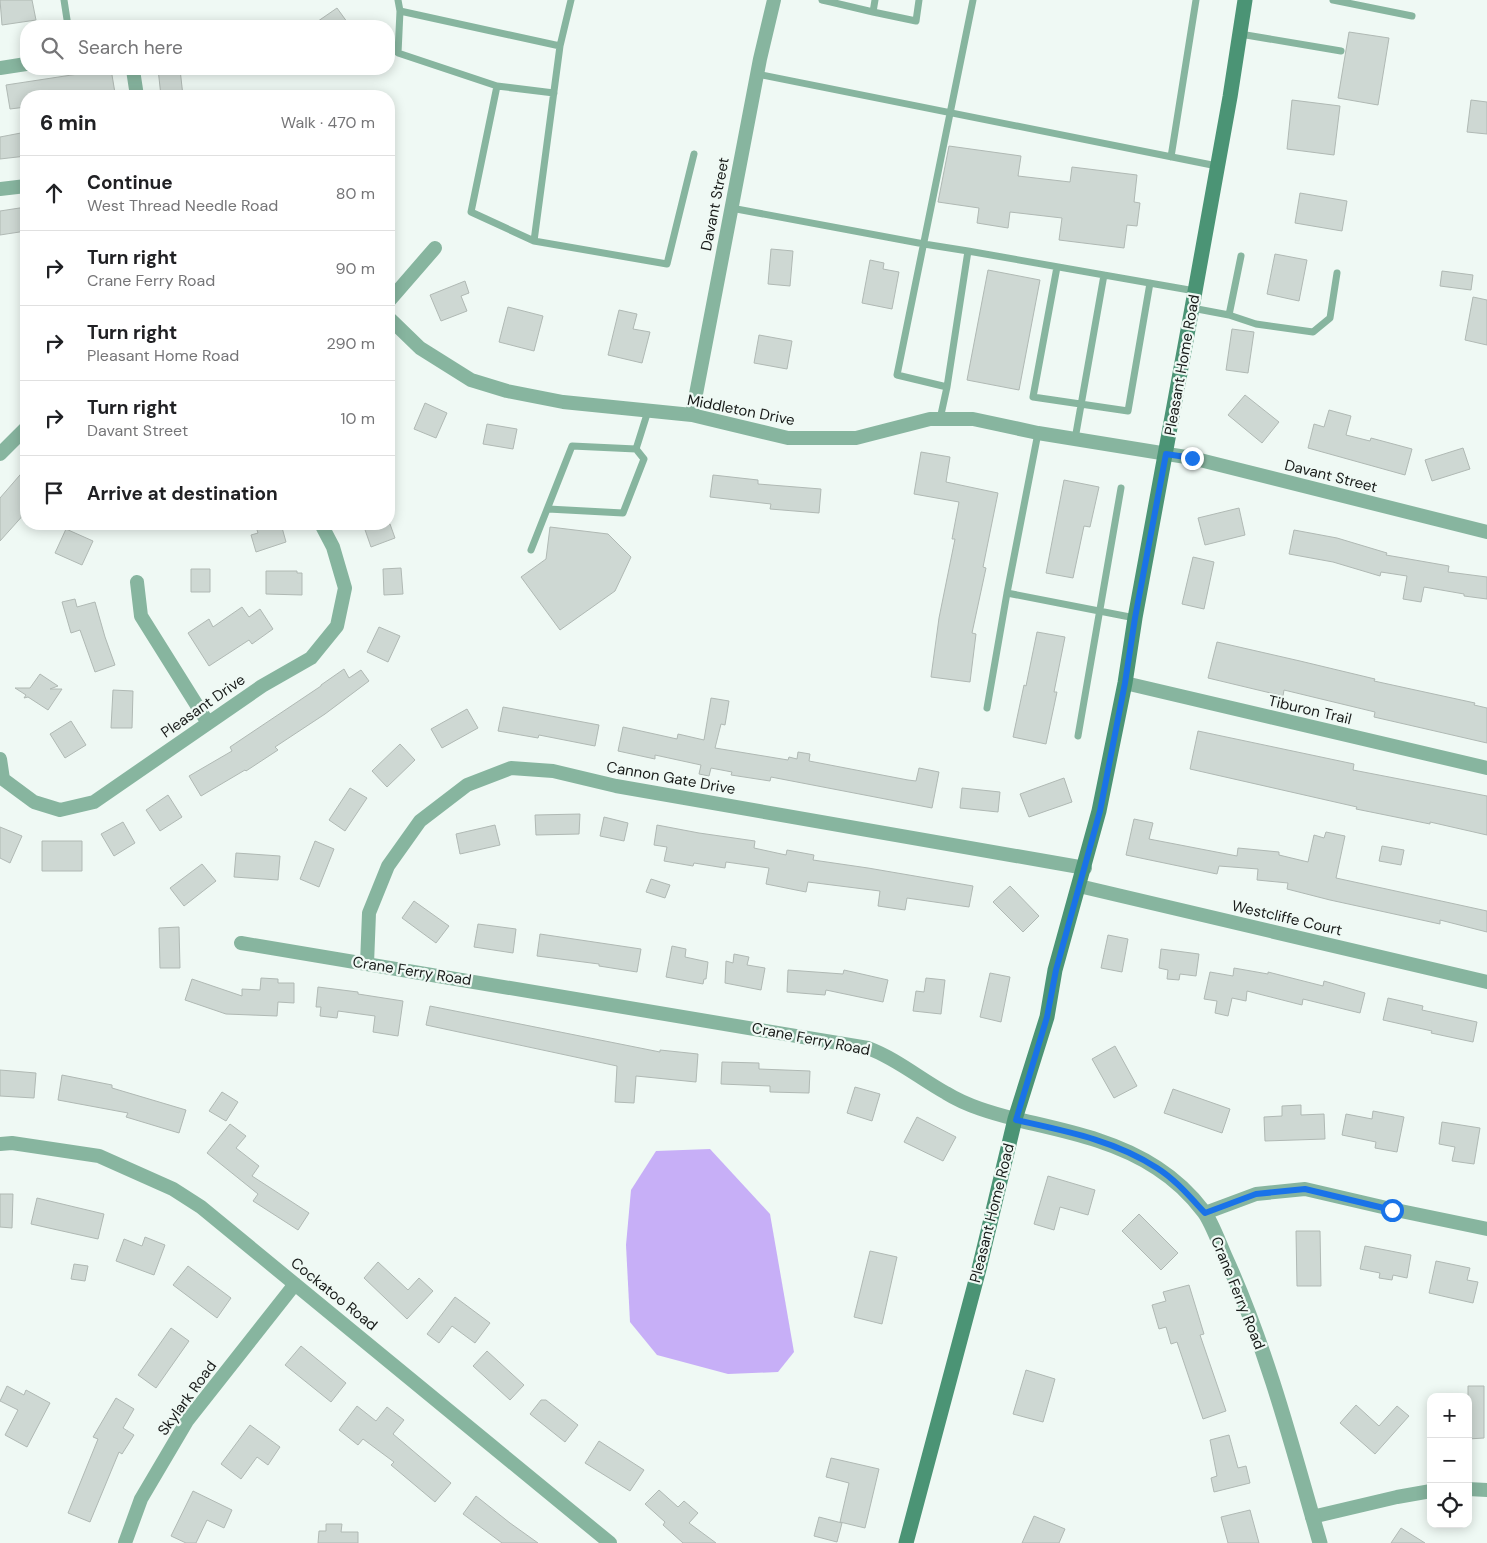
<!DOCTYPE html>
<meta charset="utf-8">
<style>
body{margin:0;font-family:"DM Sans",sans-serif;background:#f6f6f6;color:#202124}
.controls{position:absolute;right:15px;bottom:15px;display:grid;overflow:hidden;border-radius:10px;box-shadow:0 2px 12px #0003}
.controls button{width:45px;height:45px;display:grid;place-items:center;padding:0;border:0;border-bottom:1px solid #e0e0e0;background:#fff;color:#202124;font:25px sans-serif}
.stop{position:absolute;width:15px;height:15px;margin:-11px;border:4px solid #1a73e8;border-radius:50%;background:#fff}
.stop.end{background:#1a73e8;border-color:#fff;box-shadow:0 1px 5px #0008}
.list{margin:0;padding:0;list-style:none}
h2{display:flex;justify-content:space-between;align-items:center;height:65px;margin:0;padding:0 20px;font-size:21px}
h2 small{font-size:16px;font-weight:400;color:#757577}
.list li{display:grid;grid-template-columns:32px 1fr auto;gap:15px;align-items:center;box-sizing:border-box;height:75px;padding:0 20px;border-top:1px solid #e0e0e0}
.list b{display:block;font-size:19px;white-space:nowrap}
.list p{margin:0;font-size:16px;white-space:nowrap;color:#757577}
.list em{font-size:16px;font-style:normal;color:#757577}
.icon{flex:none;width:28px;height:28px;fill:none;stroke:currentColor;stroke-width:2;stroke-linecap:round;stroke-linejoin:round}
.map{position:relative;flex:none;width:1487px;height:1543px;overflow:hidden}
.search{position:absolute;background:#fff;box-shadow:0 2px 12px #0003;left:20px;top:20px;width:375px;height:55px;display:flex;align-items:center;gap:12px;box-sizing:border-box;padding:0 18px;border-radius:20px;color:#757577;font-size:19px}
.panel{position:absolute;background:#fff;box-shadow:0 2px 12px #0003;left:20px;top:90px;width:375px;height:440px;border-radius:20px}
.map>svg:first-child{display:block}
.water{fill:#c7aff7}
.building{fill:#ced8d3;stroke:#b0b9b4}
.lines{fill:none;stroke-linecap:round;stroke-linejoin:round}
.service{stroke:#87b59f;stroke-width:7}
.minor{stroke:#87b59f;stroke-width:14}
.tertiary{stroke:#87b59f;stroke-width:15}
.secondary{stroke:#4b9475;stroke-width:15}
.route{stroke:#1a73e8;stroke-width:6}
.labels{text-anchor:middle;stroke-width:4.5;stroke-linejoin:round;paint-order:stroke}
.street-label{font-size:15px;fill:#181b19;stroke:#eff9f4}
</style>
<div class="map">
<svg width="1487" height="1543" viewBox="0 0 1487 1543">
<rect width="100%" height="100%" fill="#eff9f4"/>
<path class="water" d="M 710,1149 L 770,1214 L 794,1352 L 778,1372 L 728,1374 L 657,1355 L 630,1322 L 626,1245 L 631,1190 L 656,1151 Z"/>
<path class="building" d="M 0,0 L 32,0 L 36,20 L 2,25 Z
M 337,8 L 350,26 L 311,26 Z
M 1349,32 L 1389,38 L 1378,105 L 1338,98 Z
M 111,69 L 115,93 L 92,96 L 26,96 L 26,107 L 10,109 L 6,85 Z
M 158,69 L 180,69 L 183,96 L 161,96 Z
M 1292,100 L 1340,106 L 1334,155 L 1287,149 Z
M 1471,100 L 1487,102 L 1487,134 L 1467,132 Z
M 26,132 L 26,156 L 0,159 L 0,137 Z
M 949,146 L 1021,156 L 1018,176 L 1070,182 L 1072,167 L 1137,175 L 1134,202 L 1140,203 L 1137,226 L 1127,225 L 1124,248 L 1059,240 L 1062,218 L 1010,212 L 1008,228 L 977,223 L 979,208 L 938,202 Z
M 1300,193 L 1347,201 L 1342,231 L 1295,223 Z
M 26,207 L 26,231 L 0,235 L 0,211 Z
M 771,249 L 793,251 L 790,286 L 768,284 Z
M 1275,254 L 1307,260 L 1299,301 L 1267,294 Z
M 870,260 L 884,263 L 883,269 L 899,272 L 892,309 L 862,303 Z
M 988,270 L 1040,280 L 1019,390 L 967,380 Z
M 1442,271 L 1473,275 L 1471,290 L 1440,286 Z
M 465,281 L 469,293 L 461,296 L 467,311 L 441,321 L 430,295 Z
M 1473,297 L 1487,300 L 1487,345 L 1465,340 Z
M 508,307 L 543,316 L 534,351 L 499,342 Z
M 619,310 L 637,314 L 633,329 L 650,332 L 642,363 L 608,355 Z
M 1232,329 L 1254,332 L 1248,373 L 1226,370 Z
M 759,335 L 792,341 L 787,369 L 754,363 Z
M 1245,395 L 1279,422 L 1262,443 L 1228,415 Z
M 425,403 L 447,413 L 436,438 L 414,429 Z
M 1329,410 L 1351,416 L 1346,435 L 1370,441 L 1371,438 L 1412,449 L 1405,475 L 1308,448 L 1314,424 L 1324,427 Z
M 487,424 L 517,429 L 513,449 L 483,444 Z
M 1463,448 L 1470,469 L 1432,481 L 1425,460 Z
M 921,452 L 950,457 L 946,482 L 998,493 L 983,567 L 986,568 L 972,633 L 976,634 L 970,682 L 931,677 L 939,618 L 955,539 L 952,539 L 959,502 L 914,494 Z
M 26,468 L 26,512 L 0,541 L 0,498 Z
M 713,475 L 758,480 L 758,484 L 821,489 L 819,513 L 770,509 L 771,504 L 710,497 Z
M 1064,480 L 1099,487 L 1090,527 L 1084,526 L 1073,578 L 1046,573 Z
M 1239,508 L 1245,535 L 1205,545 L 1198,518 Z
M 255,524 L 281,524 L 286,542 L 256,552 L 251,535 L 258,533 Z
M 363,524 L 390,524 L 395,538 L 371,547 Z
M 550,527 L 608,534 L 631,557 L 615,591 L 560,630 L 521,577 L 546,559 Z
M 66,529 L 93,541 L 82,565 L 55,553 Z
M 1294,530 L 1337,538 L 1387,553 L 1386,555 L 1449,566 L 1448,572 L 1487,577 L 1487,599 L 1464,596 L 1464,594 L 1424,587 L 1421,602 L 1403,599 L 1407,576 L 1381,572 L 1380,576 L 1333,562 L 1289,554 Z
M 1193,557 L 1214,562 L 1204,609 L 1182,604 Z
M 401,568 L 403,594 L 384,595 L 383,569 Z
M 191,569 L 210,569 L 210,592 L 191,592 Z
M 266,571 L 297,571 L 297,573 L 302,573 L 302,595 L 266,594 Z
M 75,599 L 77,607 L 95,602 L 105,637 L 115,665 L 95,672 L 80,630 L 71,633 L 62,602 Z
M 242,607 L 249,617 L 260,609 L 273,629 L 252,644 L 249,640 L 209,666 L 188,633 L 209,619 L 213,627 Z
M 379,627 L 400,636 L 388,662 L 367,652 Z
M 1037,632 L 1065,637 L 1054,692 L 1057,692 L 1046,744 L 1013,737 L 1024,685 L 1026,686 Z
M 1217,642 L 1300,661 L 1375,679 L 1374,681 L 1475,703 L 1474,705 L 1487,708 L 1487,743 L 1374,717 L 1375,712 L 1284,690 L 1283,696 L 1208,678 Z
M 344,669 L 349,678 L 361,670 L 369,681 L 325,714 L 275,747 L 278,750 L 246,771 L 245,770 L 201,796 L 189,776 L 232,751 L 230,747 L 321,686 L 321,685 Z
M 40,674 L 58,686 L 50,689 L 62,689 L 48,710 L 28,697 L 24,698 L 26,695 L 15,688 L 30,688 Z
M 113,690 L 133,691 L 132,728 L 111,728 Z
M 711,698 L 729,701 L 725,725 L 721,724 L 715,748 L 788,760 L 789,757 L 797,759 L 798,752 L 810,754 L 809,761 L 908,780 L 916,781 L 919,768 L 939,772 L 932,808 L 771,777 L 770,781 L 731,775 L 732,772 L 711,768 L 709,776 L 699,774 L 701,765 L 655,755 L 655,759 L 618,751 L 623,727 L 677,739 L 678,734 L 704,740 Z
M 503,707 L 599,725 L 595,746 L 539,735 L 538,738 L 498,731 Z
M 467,709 L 478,728 L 442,748 L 431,729 Z
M 71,721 L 86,745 L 65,758 L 50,734 Z
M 1198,731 L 1354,764 L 1353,770 L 1487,796 L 1487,835 L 1430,822 L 1430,824 L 1356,809 L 1357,807 L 1190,769 Z
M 400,744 L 415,760 L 387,787 L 372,771 Z
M 1064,778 L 1072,802 L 1029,817 L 1020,794 Z
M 350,788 L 367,798 L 345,831 L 329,820 Z
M 962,788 L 1000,792 L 998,812 L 960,808 Z
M 168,795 L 182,817 L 160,831 L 146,810 Z
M 580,814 L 579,834 L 536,835 L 535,815 Z
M 604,817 L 628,823 L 624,841 L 600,836 Z
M 1134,819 L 1153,823 L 1149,839 L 1237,856 L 1238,848 L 1279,852 L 1279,855 L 1308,862 L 1314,835 L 1324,838 L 1326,832 L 1345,836 L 1336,878 L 1487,911 L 1487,932 L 1440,920 L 1440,924 L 1330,900 L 1287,889 L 1288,883 L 1257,880 L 1258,869 L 1219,866 L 1217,874 L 1126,855 Z
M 123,822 L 135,843 L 114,856 L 101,834 Z
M 495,825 L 500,845 L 460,854 L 456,834 Z
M 657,825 L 699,833 L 755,841 L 754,848 L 786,855 L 787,850 L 814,855 L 813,860 L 868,868 L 973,886 L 969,907 L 907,898 L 905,910 L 878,906 L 880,891 L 808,882 L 806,892 L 766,884 L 769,868 L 726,862 L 725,868 L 694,863 L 693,866 L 664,861 L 667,847 L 654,845 Z
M 0,827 L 22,836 L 10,863 L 0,858 Z
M 42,841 L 82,841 L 82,871 L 42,871 Z
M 315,841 L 334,849 L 319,887 L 300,879 Z
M 1382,846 L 1404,850 L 1401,865 L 1379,861 Z
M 236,853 L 280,856 L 278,880 L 234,877 Z
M 202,864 L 216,881 L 184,906 L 170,888 Z
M 651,879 L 670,885 L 665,898 L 646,892 Z
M 1010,886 L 1039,916 L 1023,932 L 993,902 Z
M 414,901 L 449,926 L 436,943 L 402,918 Z
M 478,924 L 516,929 L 513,953 L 474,947 Z
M 179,927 L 180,968 L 160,968 L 159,928 Z
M 540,934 L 641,949 L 637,972 L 599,966 L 599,964 L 537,956 Z
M 1108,935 L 1128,939 L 1122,972 L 1101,968 Z
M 672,946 L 686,949 L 685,957 L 708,962 L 706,979 L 704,979 L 703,984 L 666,977 Z
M 1161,949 L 1199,954 L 1196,976 L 1180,974 L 1179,980 L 1167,979 L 1168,970 L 1159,968 Z
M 734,954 L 749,957 L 747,965 L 765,968 L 761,990 L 725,983 L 726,961 L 733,963 Z
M 1234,968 L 1268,974 L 1268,972 L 1323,986 L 1324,981 L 1365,993 L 1360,1013 L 1303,999 L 1302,1005 L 1247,991 L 1246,1001 L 1232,998 L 1228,1016 L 1215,1013 L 1217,1001 L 1204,999 L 1210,972 L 1233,976 Z
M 788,970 L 843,974 L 844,970 L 888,980 L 883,1002 L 826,990 L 825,995 L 787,992 Z
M 990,973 L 1010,977 L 1001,1022 L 980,1017 Z
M 261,978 L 278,979 L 278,983 L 294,983 L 294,1003 L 278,1002 L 277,1016 L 226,1014 L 185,1000 L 192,979 L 242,996 L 242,989 L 260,990 Z
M 926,978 L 945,980 L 941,1014 L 913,1011 L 916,991 L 924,992 Z
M 318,987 L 358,992 L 358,994 L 403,1001 L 398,1036 L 373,1032 L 375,1016 L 338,1011 L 337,1018 L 320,1016 L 321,1007 L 316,1007 Z
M 1388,998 L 1423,1006 L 1422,1010 L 1477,1022 L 1473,1042 L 1431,1033 L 1432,1031 L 1383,1020 Z
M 430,1006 L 660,1052 L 660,1050 L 698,1054 L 696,1082 L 636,1076 L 634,1103 L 615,1102 L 617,1066 L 426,1025 Z
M 1115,1046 L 1137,1086 L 1114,1098 L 1092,1059 Z
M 722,1062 L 759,1063 L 759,1069 L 810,1071 L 809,1093 L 770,1092 L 770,1086 L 721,1084 Z
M 0,1070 L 36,1073 L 34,1098 L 0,1096 Z
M 62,1075 L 112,1085 L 112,1088 L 186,1110 L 179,1133 L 126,1117 L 128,1113 L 58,1100 Z
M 855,1087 L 880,1094 L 872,1121 L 847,1113 Z
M 1173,1089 L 1230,1109 L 1222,1133 L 1164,1113 Z
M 222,1092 L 238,1102 L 226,1121 L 209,1111 Z
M 1301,1105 L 1301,1115 L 1324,1114 L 1325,1139 L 1265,1141 L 1264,1117 L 1282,1116 L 1282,1106 Z
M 1373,1111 L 1404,1117 L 1397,1152 L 1375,1148 L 1376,1142 L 1342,1135 L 1346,1114 L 1372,1119 Z
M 917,1117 L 956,1137 L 943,1161 L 904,1142 Z
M 1442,1122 L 1480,1128 L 1474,1164 L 1452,1161 L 1455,1147 L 1439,1144 Z
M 230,1124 L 246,1136 L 236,1148 L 259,1166 L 252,1176 L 309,1213 L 298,1230 L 253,1201 L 258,1194 L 207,1153 Z
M 1048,1176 L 1095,1190 L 1088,1215 L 1060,1207 L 1054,1230 L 1034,1224 Z
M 0,1194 L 13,1194 L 12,1228 L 0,1227 Z
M 37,1198 L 104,1214 L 98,1239 L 31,1224 Z
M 1139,1214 L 1178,1253 L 1161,1270 L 1122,1231 Z
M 1296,1231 L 1320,1231 L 1321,1286 L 1297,1286 Z
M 145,1237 L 165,1245 L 154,1275 L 116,1261 L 124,1239 L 142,1246 Z
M 1365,1246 L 1411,1255 L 1407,1278 L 1393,1275 L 1392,1280 L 1379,1278 L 1380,1273 L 1360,1269 Z
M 870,1251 L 897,1257 L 882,1324 L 854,1317 Z
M 1436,1261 L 1470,1268 L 1467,1280 L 1478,1282 L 1473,1303 L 1429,1293 Z
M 378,1262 L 408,1290 L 419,1278 L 433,1291 L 407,1319 L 364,1278 Z
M 74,1264 L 88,1266 L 85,1281 L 71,1279 Z
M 188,1266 L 231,1298 L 217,1318 L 173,1285 Z
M 1189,1285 L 1204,1334 L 1200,1335 L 1226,1411 L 1203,1419 L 1177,1342 L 1171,1344 L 1166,1327 L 1159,1329 L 1152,1305 L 1166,1301 L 1163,1292 Z
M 455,1297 L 490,1323 L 475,1343 L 452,1326 L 439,1343 L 427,1334 Z
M 171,1328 L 189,1341 L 156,1388 L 138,1375 Z
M 301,1346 L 346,1383 L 331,1402 L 285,1365 Z
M 487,1351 L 524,1385 L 510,1400 L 473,1366 Z
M 1026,1370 L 1055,1379 L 1043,1422 L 1013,1414 Z
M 7,1386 L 24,1395 L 26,1390 L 50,1403 L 27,1447 L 5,1435 L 18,1410 L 0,1401 Z
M 1468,1386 L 1484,1386 L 1484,1438 L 1468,1439 Z
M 116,1398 L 134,1409 L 123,1428 L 134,1435 L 122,1454 L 119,1452 L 90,1522 L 68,1513 L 98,1439 L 93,1437 Z
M 541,1400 L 546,1400 L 578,1425 L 565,1442 L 530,1414 Z
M 1356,1405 L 1379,1426 L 1397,1406 L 1409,1416 L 1375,1454 L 1340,1423 Z
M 357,1406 L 376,1421 L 387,1407 L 404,1420 L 393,1434 L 451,1483 L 435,1502 L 391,1465 L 394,1462 L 363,1439 L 358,1445 L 339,1430 Z
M 250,1425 L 280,1447 L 268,1465 L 257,1457 L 241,1479 L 221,1464 Z
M 1229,1435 L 1238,1468 L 1246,1466 L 1250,1483 L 1214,1492 L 1211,1478 L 1217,1476 L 1210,1440 Z
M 599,1441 L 644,1470 L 630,1491 L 585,1463 Z
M 831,1458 L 879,1469 L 865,1528 L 840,1522 L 849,1483 L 826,1477 Z
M 659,1490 L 678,1507 L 684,1501 L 698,1513 L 689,1523 L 716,1543 L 683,1543 L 663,1525 L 665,1522 L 645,1504 Z
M 193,1491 L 232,1510 L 224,1528 L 207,1520 L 196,1543 L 186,1543 L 171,1536 Z
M 476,1496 L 510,1523 L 538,1543 L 502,1543 L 463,1514 Z
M 1250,1510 L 1259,1543 L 1228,1543 L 1221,1517 Z
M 1034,1516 L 1065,1529 L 1059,1543 L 1022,1543 Z
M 819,1517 L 842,1523 L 837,1542 L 814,1536 Z
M 326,1524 L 342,1524 L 341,1532 L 358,1532 L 358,1543 L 318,1543 L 319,1531 L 326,1531 Z
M 1401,1528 L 1425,1543 L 1391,1543 Z"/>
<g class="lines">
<path class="service" d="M 64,0 L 68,26
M 398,0 L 400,11 L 398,53 L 497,86 L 471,212 L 534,241 L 560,46 L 400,11
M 822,0 L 831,2 L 832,0
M 1333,0 L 1412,16
M 831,2 L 873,12 L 875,0
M 873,12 L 916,21 L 919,0
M 1240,34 L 1341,51
M 560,46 L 571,0
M 757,74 L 1217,166
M 497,86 L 554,93
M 1171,157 L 1196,0
M 731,208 L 924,244 L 968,251
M 534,241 L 667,264 L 694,154
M 1057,267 L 1033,397 L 1128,411 L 1150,283
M 1192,308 L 1229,315 L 1241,256
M 1229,315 L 1256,324 L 1313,332 L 1330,318 L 1337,273
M 947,387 L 968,251 L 1195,291
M 940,419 L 947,387 L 897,375 L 973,0
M 1075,439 L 1104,275
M 548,509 L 623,513 L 644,459 L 636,449
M 531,550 L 572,446 L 636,449 L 648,411
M 1007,593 L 1038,433
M 987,708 L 1007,593 L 1135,618
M 1078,736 L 1121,488"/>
<path class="minor" d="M 0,68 L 26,64
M 130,69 L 133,70 L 137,96
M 0,189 L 26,186
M 389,301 L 435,248
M 389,318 L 420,348 L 471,380 L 507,391 L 563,402 L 692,415 L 788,438 L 856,438 L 930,419 L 973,419 L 1038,433 L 1192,458 L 1487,532
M 692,415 L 760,59 L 774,0
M 0,454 L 26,428
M 137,582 L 141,616 L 208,723
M 1125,683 L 1487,768
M 0,759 L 3,779 L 34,802 L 60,810 L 94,802 L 262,686 L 311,658 L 337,626 L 345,588 L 333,547 L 321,524
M 1079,886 L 1487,982
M 241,943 L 868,1048 C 897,1059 919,1078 946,1093 C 967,1106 992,1113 1015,1119
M 367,964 L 369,913 L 388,866 L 420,821 L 467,785 L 511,768 L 553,771 L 616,786 L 1085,868
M 0,1144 L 12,1143 L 99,1156 L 173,1189 L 201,1207 L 610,1543
M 1205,1213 L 1256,1194 L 1305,1189 L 1391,1209 L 1487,1229
M 1468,1489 L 1487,1490
M 1312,1517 L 1397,1497 L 1431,1491
M 125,1543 L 141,1499 L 187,1421 L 295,1284"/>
<path class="tertiary" d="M 1015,1119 C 1065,1131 1115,1140 1157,1168 C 1174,1179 1192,1196 1204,1212 C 1213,1224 1221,1249 1228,1263 C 1268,1353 1293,1449 1320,1543"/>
<path class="secondary" d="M 906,1543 L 979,1269 L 1015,1119 L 1047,1017 L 1055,970 L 1099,811 L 1125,683 L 1135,618 L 1192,308 L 1230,97 L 1245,0"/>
</g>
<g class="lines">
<path class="route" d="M 1192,458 L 1166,454 L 1135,618 L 1125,683 L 1100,811 L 1056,970 L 1047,1017 L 1016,1120 C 1065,1131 1114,1140 1157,1168 C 1176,1180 1190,1197 1205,1213 L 1256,1194 L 1305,1189 L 1392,1210"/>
</g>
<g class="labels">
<g class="street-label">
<text transform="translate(715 204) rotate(-79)" y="5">Davant Street</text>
<text transform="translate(1182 365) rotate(-80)" y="5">Pleasant Home Road</text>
<text transform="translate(741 410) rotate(11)" y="5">Middleton Drive</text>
<text transform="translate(1331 476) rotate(14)" y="5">Davant Street</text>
<text transform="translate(203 706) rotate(-35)" y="5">Pleasant Drive</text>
<text transform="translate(1310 710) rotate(13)" y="5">Tiburon Trail</text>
<text transform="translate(671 778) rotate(10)" y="5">Cannon Gate Drive</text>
<text transform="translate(1287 918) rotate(13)" y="5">Westcliffe Court</text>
<text transform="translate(412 971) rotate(9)" y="5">Crane Ferry Road</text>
<text transform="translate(811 1039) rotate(11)" y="5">Crane Ferry Road</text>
<text transform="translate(992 1213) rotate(-76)" y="5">Pleasant Home Road</text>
<text transform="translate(1238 1293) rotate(68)" y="5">Crane Ferry Road</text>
<text transform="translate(334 1294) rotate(39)" y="5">Cockatoo Road</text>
<text transform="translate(187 1398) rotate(-54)" y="5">Skylark Road</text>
</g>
</g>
</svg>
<div class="controls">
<button>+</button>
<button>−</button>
<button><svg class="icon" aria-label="locate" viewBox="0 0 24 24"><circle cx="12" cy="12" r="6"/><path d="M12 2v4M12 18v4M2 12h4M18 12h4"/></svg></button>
</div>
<div class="stop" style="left:1392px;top:1210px"></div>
<div class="stop end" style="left:1192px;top:458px"></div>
<div class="search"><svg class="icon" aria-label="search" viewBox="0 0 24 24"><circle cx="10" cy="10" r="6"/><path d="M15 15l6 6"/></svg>Search here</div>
<section class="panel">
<h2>6 min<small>Walk · 470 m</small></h2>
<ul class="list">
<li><svg class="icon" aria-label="ahead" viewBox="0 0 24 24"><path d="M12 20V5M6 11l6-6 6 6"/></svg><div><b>Continue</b><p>West Thread Needle Road</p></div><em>80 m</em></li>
<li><svg class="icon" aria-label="right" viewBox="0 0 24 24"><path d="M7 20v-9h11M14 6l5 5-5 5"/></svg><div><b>Turn right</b><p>Crane Ferry Road</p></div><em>90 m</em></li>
<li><svg class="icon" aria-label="right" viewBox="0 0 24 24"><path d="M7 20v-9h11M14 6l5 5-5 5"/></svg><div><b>Turn right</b><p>Pleasant Home Road</p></div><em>290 m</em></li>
<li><svg class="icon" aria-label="right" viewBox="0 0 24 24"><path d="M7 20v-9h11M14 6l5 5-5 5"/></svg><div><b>Turn right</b><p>Davant Street</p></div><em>10 m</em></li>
<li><svg class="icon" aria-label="arrive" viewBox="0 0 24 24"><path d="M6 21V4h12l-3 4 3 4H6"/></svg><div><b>Arrive at destination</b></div></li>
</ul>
</section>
</div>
